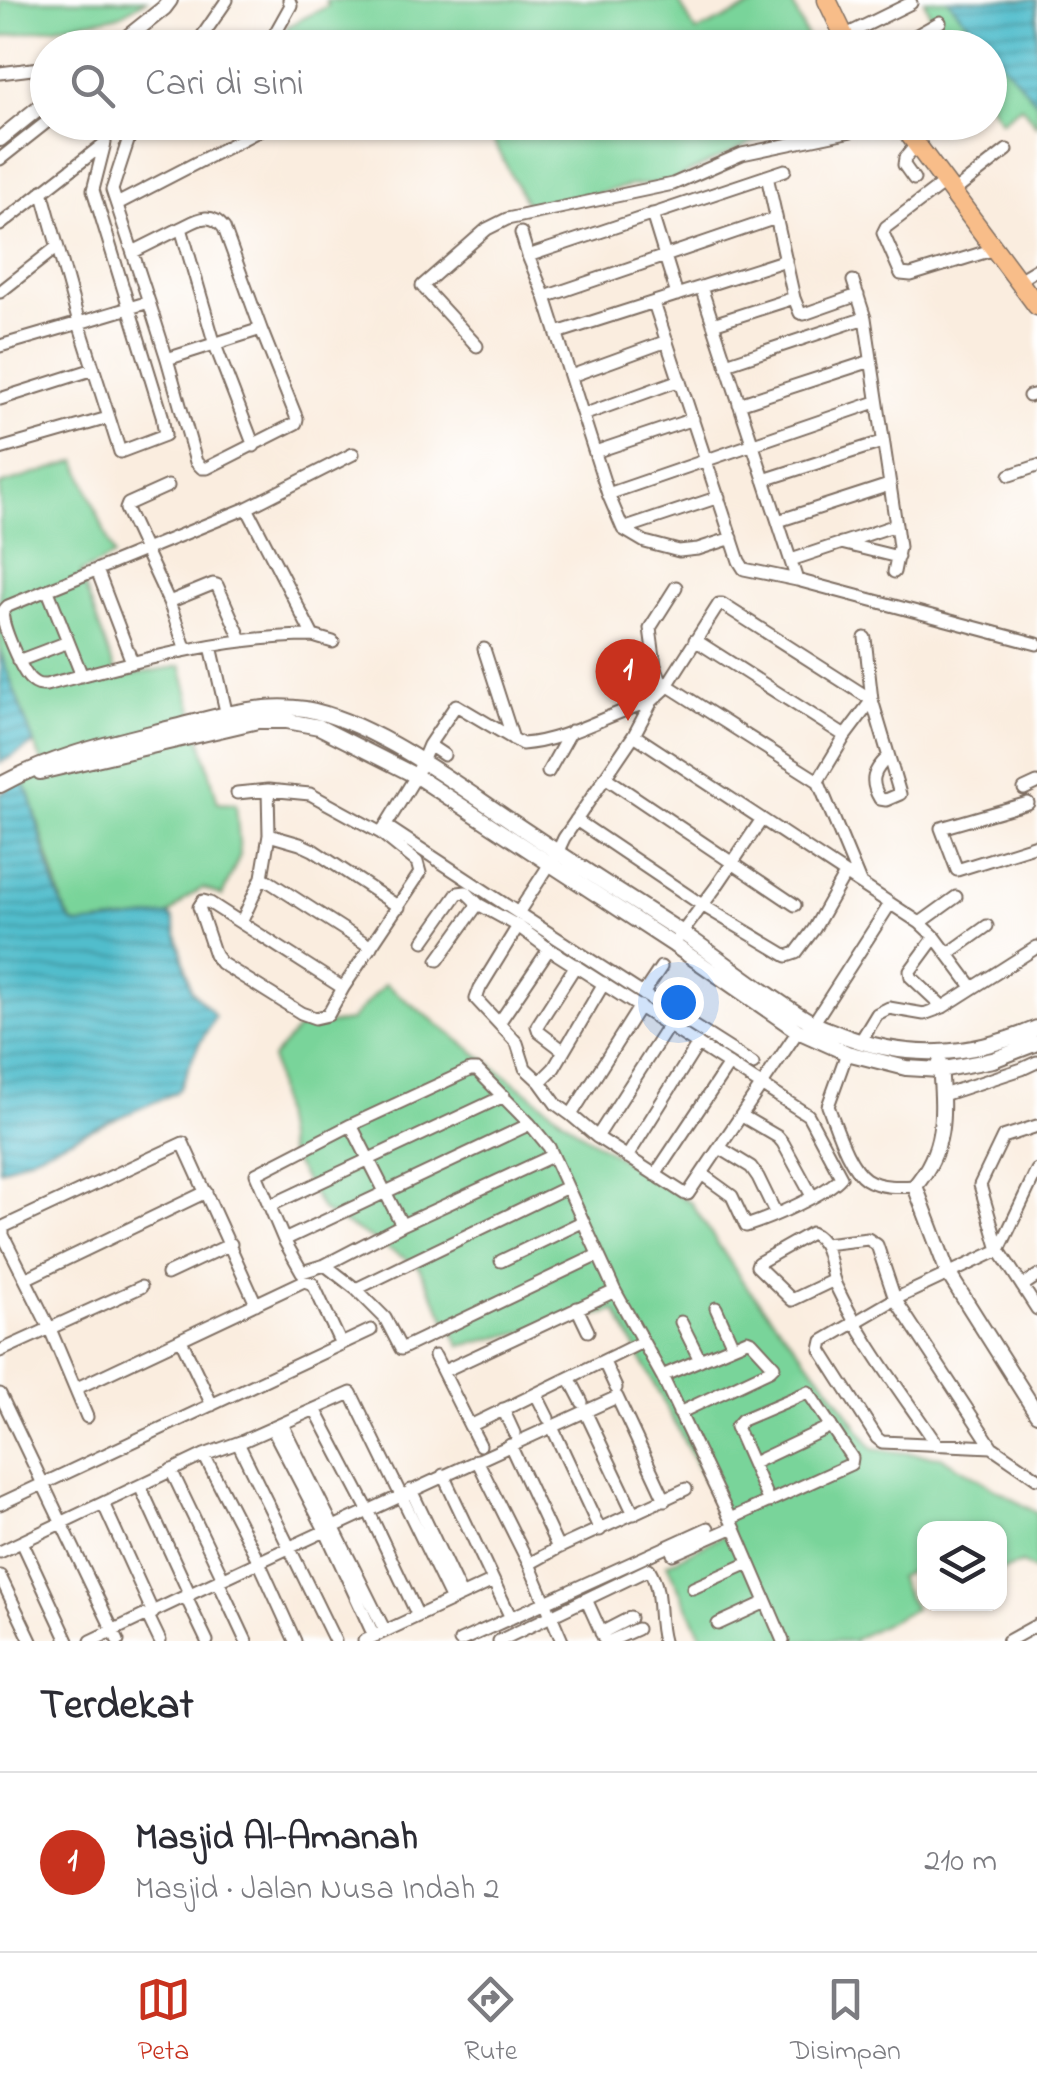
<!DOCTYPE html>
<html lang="id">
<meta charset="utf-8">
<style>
body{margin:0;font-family:"Indie Flower",sans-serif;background:#f2f2f3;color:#2b2b33}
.controls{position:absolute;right:30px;bottom:30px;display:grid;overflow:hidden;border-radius:20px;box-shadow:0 2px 8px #0004}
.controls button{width:90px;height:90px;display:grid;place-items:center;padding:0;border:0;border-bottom:2px solid #e1e1e2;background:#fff;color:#2b2b33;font:50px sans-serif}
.you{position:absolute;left:678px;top:1002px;width:35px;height:35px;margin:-25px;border:8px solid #fff;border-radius:50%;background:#1a73e8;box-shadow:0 0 0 15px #1a73e833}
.badge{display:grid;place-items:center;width:65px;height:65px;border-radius:50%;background:#c8321e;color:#fff;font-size:32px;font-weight:700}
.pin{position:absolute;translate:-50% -82px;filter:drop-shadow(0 2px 5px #0008)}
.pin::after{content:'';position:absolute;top:52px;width:35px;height:30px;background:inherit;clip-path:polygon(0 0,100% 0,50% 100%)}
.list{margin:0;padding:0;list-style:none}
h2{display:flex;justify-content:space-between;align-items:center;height:130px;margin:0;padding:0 40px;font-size:42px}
h2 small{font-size:32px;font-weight:400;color:#7c7c81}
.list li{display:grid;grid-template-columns:65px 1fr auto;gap:30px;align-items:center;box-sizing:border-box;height:180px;padding:0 40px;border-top:2px solid #e1e1e2}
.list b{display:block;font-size:38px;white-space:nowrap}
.list p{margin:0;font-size:32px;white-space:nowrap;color:#7c7c81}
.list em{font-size:32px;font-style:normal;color:#7c7c81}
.icon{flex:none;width:55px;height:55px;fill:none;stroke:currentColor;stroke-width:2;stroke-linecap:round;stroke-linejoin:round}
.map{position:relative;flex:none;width:1037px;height:1641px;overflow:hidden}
.search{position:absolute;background:#fff;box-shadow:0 2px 8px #0004;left:30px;right:30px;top:30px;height:110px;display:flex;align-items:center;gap:25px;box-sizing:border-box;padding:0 35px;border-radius:55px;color:#7c7c81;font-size:38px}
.sheet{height:310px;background:#fff}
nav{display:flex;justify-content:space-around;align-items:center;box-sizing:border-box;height:140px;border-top:2px solid #e1e1e2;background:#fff;font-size:28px;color:#7c7c81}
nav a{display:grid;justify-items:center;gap:5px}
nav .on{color:#c8321e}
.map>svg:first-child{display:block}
.grass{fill:#79d49a;stroke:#5a7f5c;stroke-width:2.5}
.water{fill:url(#water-rules);stroke:#467475;stroke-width:2.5}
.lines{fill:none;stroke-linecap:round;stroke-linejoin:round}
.minor-casing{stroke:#7e6e62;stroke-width:15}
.tertiary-casing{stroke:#7e6e62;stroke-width:18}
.primary-casing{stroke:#7e6e62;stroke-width:21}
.minor{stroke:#fff;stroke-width:11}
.tertiary{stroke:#fff;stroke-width:14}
.primary{stroke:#f8bd89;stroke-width:18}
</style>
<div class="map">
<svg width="1037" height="1641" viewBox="0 0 1037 1641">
<defs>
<pattern id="water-rules" width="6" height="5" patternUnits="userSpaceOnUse" patternTransform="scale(2.5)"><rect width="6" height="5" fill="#51bdcc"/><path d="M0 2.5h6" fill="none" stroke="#449aa5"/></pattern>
</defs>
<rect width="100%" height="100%" fill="#fff"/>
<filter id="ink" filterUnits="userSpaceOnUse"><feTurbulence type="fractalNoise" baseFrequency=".01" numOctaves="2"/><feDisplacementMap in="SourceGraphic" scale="20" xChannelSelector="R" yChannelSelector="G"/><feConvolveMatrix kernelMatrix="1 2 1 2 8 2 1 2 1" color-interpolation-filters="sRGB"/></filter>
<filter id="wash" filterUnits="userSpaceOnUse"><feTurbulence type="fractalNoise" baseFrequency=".0048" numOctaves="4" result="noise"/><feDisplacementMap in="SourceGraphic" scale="40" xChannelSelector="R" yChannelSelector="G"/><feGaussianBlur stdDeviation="2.25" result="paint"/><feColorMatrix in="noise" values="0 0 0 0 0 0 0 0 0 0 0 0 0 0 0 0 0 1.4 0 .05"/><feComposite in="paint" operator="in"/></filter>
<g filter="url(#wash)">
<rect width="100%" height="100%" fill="#faeddf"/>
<path class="grass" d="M 0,0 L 146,0 L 118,16 L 1,37 Z
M 326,0 L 678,0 L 696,32 L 766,0 L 791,0 L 811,47 L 279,47 L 288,26 L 328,6 Z
M 924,0 L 1037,0 L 1037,126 L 1021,106 L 1001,121 L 990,105 L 990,48 L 963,47 L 954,35 L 941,43 Z
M 484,123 L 794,123 L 669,182 L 629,186 L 529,209 Z
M 77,461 L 114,556 L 80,573 L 117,677 L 181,666 L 218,803 L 236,804 L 240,855 L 222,896 L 203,888 L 188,897 L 169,915 L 79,925 L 72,922 L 64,908 L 30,795 L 18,781 L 49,776 L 34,744 L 0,651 L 0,485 Z
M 385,984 L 584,1135 L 691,1203 L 743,1282 L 829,1386 L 873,1449 L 941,1457 L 1037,1513 L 1037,1572 L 1022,1563 L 1000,1571 L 1000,1528 L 924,1528 L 924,1565 L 898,1577 L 914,1609 L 855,1639 L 855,1641 L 704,1641 L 667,1564 L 731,1531 L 616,1311 L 460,1346 L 418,1266 L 323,1211 L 287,1151 L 272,1058 L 299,1028 L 350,1021 Z"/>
<path class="water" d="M 948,0 L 1037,0 L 1037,103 Z
M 0,651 L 34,744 L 0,763 Z
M 18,781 L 24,784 L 30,795 C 36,817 58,911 72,922 C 74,924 77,924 80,925 L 169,915 L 173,919 L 191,989 C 198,1000 210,1007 215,1017 L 197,1048 L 180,1088 L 175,1093 L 0,1170 L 0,794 Z"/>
</g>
<g filter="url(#ink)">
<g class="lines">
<g class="minor-casing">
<path id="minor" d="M 844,36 L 911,3
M 194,48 L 227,0
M 267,48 L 291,5 L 289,0
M 900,48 L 908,43 L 908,40 L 940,22
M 0,73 L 48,67
M 117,128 L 130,135 L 139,122
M 0,159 L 48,121
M 767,176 L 794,298 L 800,313 L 804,314 L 858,295
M 914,179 L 904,165 L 905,158 L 916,145
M 944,183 L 886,227 L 883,233 L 901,274 L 911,275 L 995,249
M 952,193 L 1007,150
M 117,204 L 262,129 L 265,122
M 652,214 L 677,295
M 0,225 L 105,143 L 93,190 L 162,415 L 165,435 L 120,452 L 79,323 L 149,302 L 167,359
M 181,228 C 197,220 210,210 224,228 L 261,329
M 521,233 L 528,256 L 545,297 L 608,494 L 623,529 L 645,542 L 679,551 L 698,549 L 732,538
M 133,252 L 181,228 L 215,345 L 254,446
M 528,256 L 785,170
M 853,281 L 865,318 L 896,525 L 899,547 L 894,572
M 1017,281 L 1037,269
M 701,287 L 797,580
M 0,292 L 57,247
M 545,297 L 776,218
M 149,302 L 112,190 L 130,135 L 156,130 L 170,122
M 654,303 L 739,561 L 744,569 L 797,580 L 1037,644
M 713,324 L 794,298
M 261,329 L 297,419 L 296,423 L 207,468 L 202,468 L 196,462 L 167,359 Z
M 557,333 L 786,260
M 0,346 L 79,323 L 42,191
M 477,346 L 422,286 L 487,229 L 507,219 L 673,184 L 742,154 L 861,129 L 876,122
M 726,364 L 865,318
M 571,376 L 667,341
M 1029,396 L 1037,394
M 0,399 L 94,369
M 739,404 L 871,361
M 583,415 L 680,380
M 0,449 L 108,418
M 595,452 L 693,419
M 1010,475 L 1037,466
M 764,480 L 882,442
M 168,486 L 128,504 L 126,509 L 169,602 L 186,650
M 608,494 L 876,402
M 247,508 L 313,636 C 222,636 133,662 46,685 C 39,685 37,685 31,680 C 22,672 0,623 3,612 C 4,610 6,608 8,606 L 247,508 L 353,454
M 778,521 L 889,485
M 623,529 L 719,497
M 841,543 L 898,557
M 791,560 L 896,525
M 97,570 L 132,662
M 48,591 L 82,676
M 169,602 L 213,584 L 217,585 L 242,641
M 313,636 L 333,642
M 865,638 L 872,700 L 900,794 L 886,800 L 880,799 C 869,781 873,771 888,757
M 695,640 L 845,736
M 211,646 L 228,720
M 484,649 L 513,739
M 18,661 L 68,642
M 667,685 L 818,781
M 664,690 L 655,665 L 650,628 L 676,587
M 634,735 L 920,923 L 935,937 L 910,971 L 911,977 L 943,1007
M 429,745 L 444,755
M 548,772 L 571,731
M 605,777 L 795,905
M 818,781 L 860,882
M 818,781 L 845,736 L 872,700
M 1024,789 L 1037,783
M 237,793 L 268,790 L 310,794 L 381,833 L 416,776 L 429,745 L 456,705 L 522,744 C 566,741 609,713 652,701
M 1028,803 L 941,828 L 957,870 L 1037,845
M 576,820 L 702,905 L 787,956 L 796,953 L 814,929 L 845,874
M 386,826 L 518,913
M 269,835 L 300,844 L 313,850 L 399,907
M 262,877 L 371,947
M 241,923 L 262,877 L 269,835 L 268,790
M 920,923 L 956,897
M 518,926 L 480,988 L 476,999 L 517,1043 L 525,1068 L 540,1082
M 935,937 L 973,988
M 678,938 L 716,887 L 762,819
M 424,941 L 458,893 L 466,892 L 478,904 L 518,926 L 549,949 L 808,1115 L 841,1177 C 827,1194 768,1219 746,1226 L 732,1196 L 703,1175
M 948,954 L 987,926
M 438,960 L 478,904
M 661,967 L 643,994 L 518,913 L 557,853 L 564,838 L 634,735 L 652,701 L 664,690 L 719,604 L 722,604 L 872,700
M 604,983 L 554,1068 L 540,1082 L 556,1104 L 571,1115 L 640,1006
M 343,988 L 210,903 L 203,901 L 199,907 L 215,955 L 221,963 L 301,1013 L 315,1018 L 328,1015 L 343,988 L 420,873 L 417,862 L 381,833
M 643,994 L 753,1064
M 499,1023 L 549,949
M 811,1027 L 890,904
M 860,1042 L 877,1014 L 889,1008 L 924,1014 L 943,1007 L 1037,947
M 564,1051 L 539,1032 L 537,1026 L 576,965
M 847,1053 L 828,1106 C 836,1126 848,1167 866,1179 C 880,1188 900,1187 915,1186
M 943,1095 L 1022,1069 L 1037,1062
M 571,1115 L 597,1137 L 685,1194 L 688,1194 L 798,1031
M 742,1116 L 778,1137 L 783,1143 L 812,1196
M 351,1125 L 402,1225
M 597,1137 L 669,1025
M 720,1148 L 751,1167 L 758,1177 L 776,1214
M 552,1156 L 402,1225 L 325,1265 L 302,1272 L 284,1240 L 256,1174 L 351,1125 L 470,1070 L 477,1070 L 530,1124 L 549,1147 L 615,1291 L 662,1376 L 734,1527 L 783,1641
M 627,1157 L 698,1044
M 655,1175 L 729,1064
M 269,1206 L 504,1096
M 284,1240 L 530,1124
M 824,1244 L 868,1239 L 877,1245 L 895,1299 L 992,1447 L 882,1442 L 877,1438 L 821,1350 L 823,1341 L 895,1299 L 999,1250 L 1037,1309
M 999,1250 L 980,1185 L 1003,1137 L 1037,1126
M 999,1250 L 1037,1170
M 501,1261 L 582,1222
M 325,1265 L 356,1289 L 385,1318 L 401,1349 L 598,1255
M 167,1274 L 231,1244
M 25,1279 L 206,1192
M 834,1280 L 792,1300 L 757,1266 L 758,1263 L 811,1233 C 831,1241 828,1269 836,1286 C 863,1343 902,1393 937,1445
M 1022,1286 L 1037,1276
M 356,1289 L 567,1187
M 577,1308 L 588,1331
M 716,1308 L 733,1346
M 681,1322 L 700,1360
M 181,1340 L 212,1405
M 0,1351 L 141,1287
M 435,1356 L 470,1426 L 642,1342
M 604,1362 L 616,1388
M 444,1371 L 615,1291
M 662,1376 L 747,1340 L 752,1342 L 774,1366 L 770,1370 L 679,1413
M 570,1379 L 582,1402
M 77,1388 L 304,1281 L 313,1284 L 341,1344
M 0,1394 L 118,1641
M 536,1394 L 548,1418
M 315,1409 L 368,1510 L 418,1616
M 503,1409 L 514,1433
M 585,1411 L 634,1514
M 87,1417 L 50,1329 L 3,1235 L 3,1227 L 183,1143 L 256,1304
M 282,1424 L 385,1631
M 470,1426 L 480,1445
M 552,1427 L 600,1530
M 272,1428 L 326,1532 L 374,1636
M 238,1443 L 335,1641
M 510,1445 L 558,1548
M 992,1447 L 1037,1478
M 204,1455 L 259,1562 L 295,1641
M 477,1460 L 529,1564 L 562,1641
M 753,1463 L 831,1426
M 171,1470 L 223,1578
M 443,1475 L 511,1618
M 140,1486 L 190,1595
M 411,1490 L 461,1595
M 103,1503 L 153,1613
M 0,1504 L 371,1330
M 730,1519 L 851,1464 L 852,1458 L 808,1392 L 742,1420 L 736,1427 L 769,1502
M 22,1542 L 68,1641
M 0,1552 L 204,1455 L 243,1441 L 351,1393 L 452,1600
M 673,1554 L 734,1527
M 529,1564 L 558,1548 L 686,1489
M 0,1576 L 31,1641
M 218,1581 L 246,1641
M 693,1588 L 749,1563
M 186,1597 L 207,1641
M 586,1599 L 605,1641
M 148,1616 L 160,1641
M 718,1624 L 766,1602
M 601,1633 L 630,1618
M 91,1641 C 265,1558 441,1477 617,1397 L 665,1500
M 364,1641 L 493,1581
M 460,1641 L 708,1528
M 499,1641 L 649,1569 C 663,1592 656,1616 663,1641
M 610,1641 L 637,1629
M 1008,1641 L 1037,1625"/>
</g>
<g class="tertiary-casing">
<path id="tertiary" d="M 114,48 L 164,8 L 170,0
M 0,139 L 48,100
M 40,772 L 258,721 L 287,721 L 319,727 L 416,776 L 674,945 L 798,1031 L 847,1053 L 906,1068 L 940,1070 L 993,1060 L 1037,1043
M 0,785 C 55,755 111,743 171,728 C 215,717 260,702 305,709 C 362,719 432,767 479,799 C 545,845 613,888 681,932 C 724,961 766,996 811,1022 C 820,1027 830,1030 839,1034 C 908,1061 970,1057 1037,1028
M 940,1063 C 943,1110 948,1147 915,1186 L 948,1273 L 1037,1414"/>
</g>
<g class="primary-casing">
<path id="primary" d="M 827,0 L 850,48
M 900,122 L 1037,306"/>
</g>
<use href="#minor" class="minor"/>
<use href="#tertiary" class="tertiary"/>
<use href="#primary" class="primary"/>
</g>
</g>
</svg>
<div class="controls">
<button><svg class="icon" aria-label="layers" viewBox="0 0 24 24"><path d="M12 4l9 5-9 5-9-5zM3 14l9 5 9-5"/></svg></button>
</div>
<div class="you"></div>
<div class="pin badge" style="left:628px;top:721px">1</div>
<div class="search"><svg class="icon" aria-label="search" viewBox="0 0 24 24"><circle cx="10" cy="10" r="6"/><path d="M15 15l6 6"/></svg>Cari di sini</div>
</div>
<section class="sheet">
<h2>Terdekat<small></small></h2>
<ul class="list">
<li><span class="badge">1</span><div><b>Masjid Al-Amanah</b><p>Masjid · Jalan Nusa Indah 2</p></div><em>210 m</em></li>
</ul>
</section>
<nav>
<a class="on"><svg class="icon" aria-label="map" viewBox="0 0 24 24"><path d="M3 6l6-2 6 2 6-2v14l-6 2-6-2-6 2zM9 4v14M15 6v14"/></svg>Peta</a>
<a><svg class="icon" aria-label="directions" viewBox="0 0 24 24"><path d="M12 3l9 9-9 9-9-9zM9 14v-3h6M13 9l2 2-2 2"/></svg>Rute</a>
<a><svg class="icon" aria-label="saved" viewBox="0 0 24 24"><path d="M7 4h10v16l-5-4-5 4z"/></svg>Disimpan</a>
</nav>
